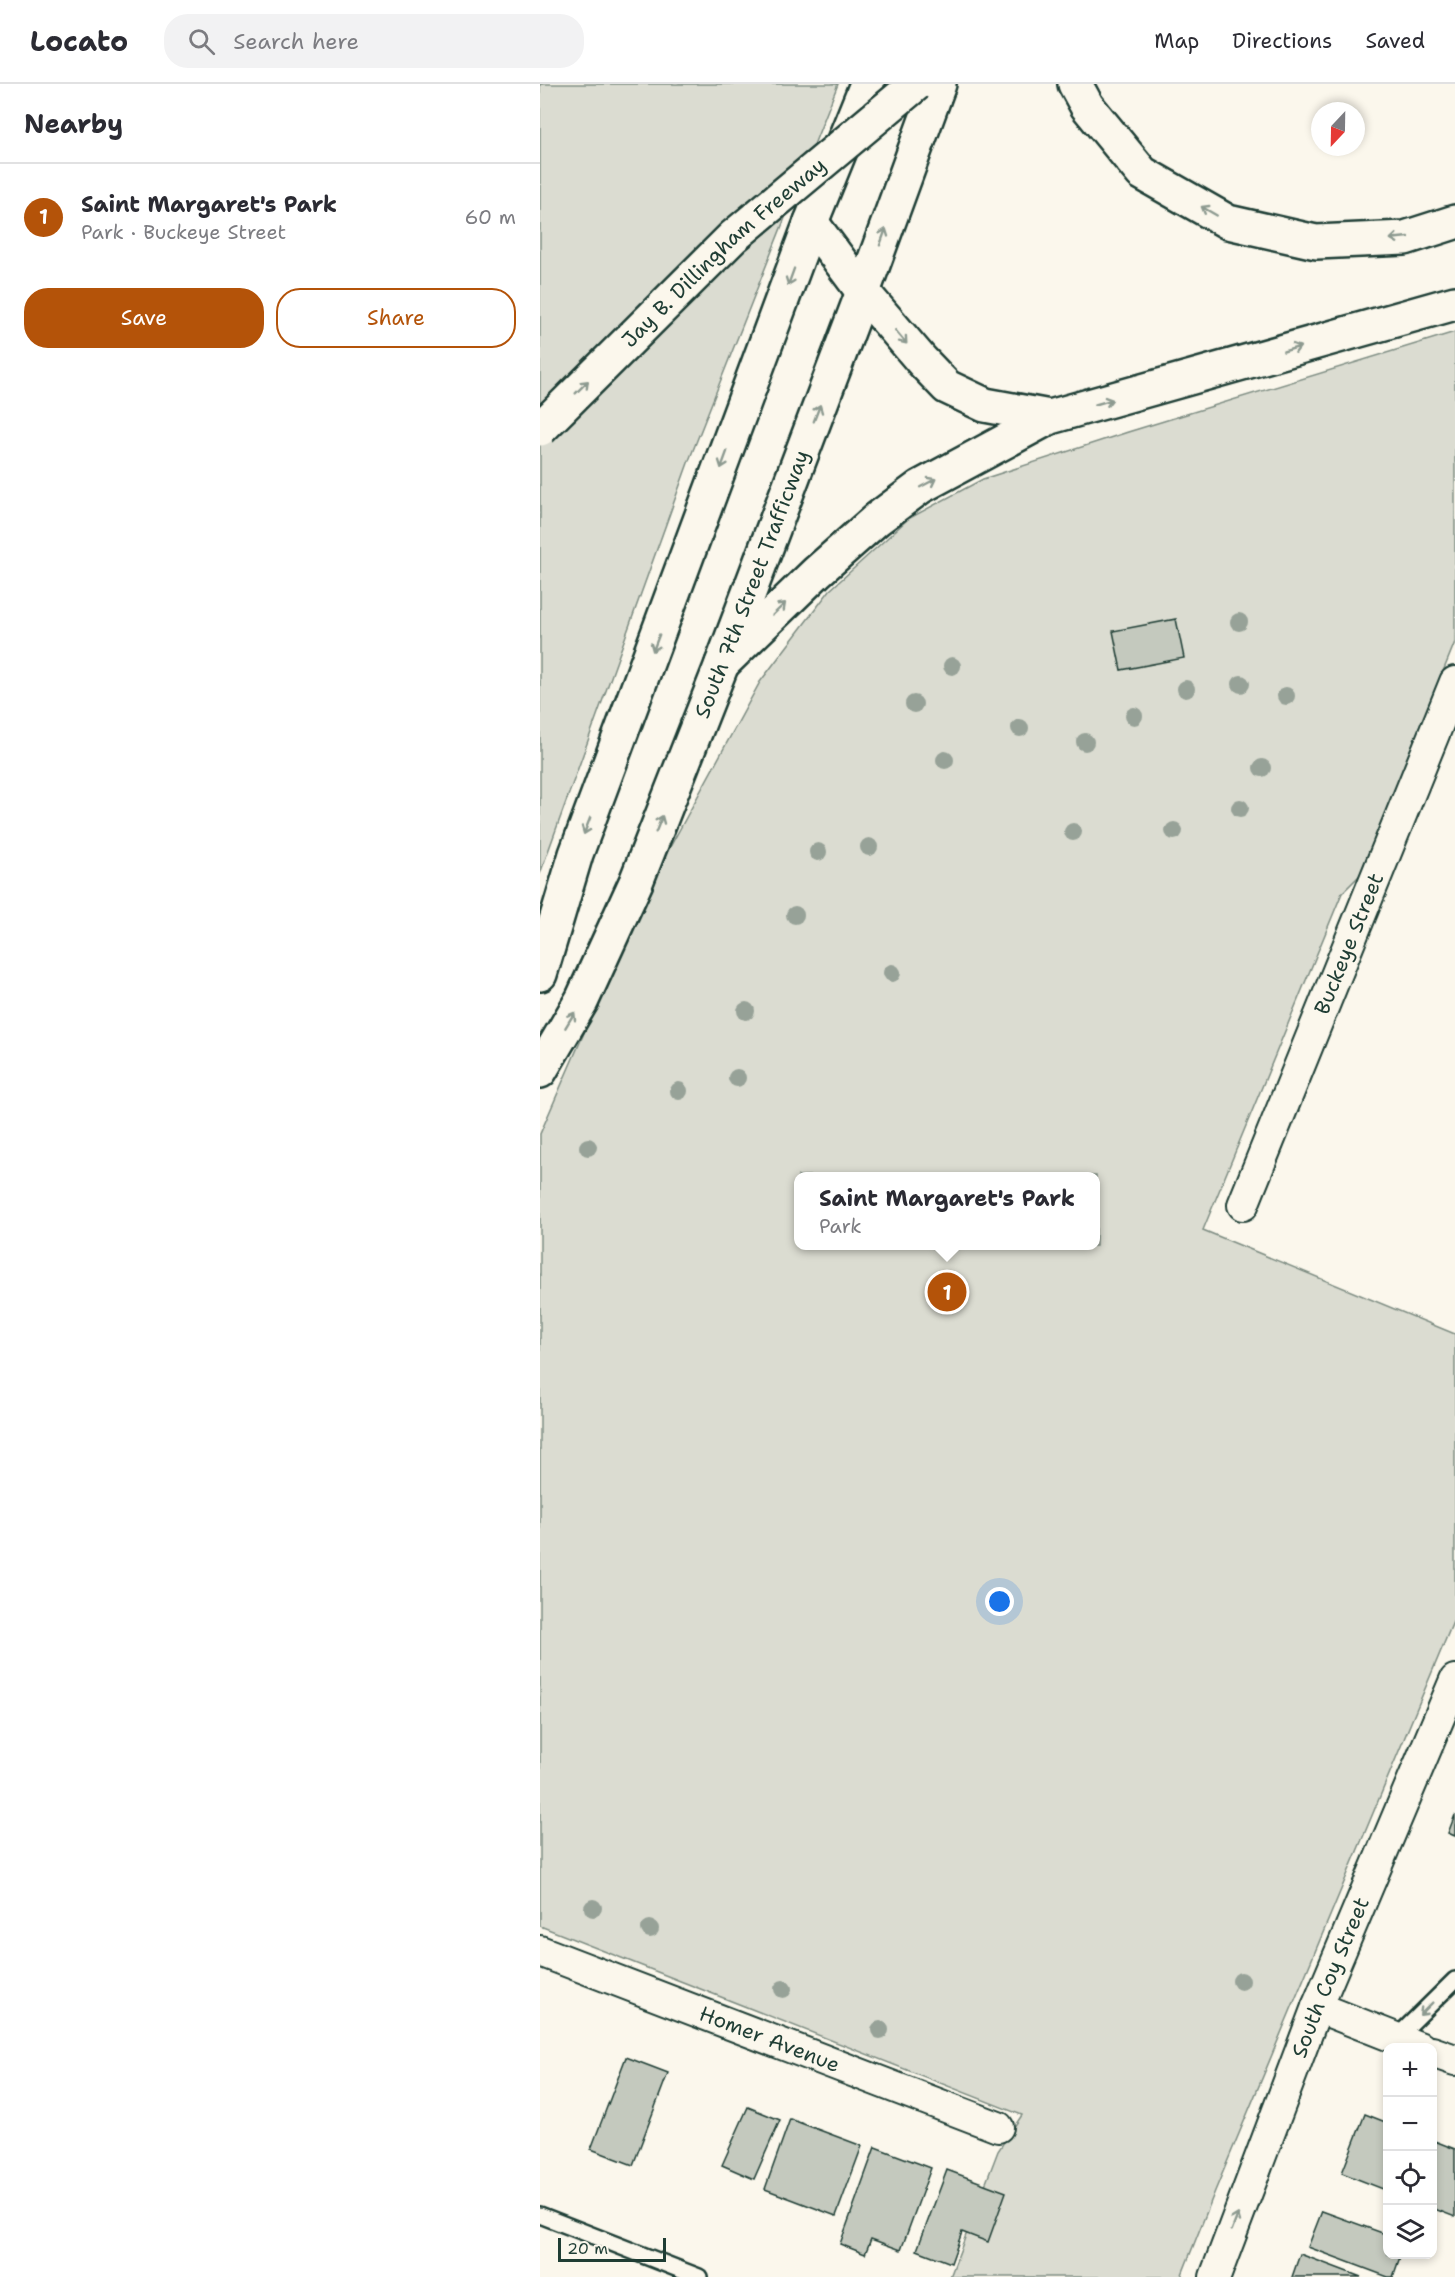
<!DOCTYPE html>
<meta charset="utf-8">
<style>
body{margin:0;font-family:"Shantell Sans",sans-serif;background:#f2f2f3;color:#2b2b33}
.controls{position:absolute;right:18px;bottom:18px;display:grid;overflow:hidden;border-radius:12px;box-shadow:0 3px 9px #0003}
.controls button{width:54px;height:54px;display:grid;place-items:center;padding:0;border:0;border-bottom:2px solid #e1e1e2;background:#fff;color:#2b2b33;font:30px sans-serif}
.compass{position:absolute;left:771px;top:18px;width:54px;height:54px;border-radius:50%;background:#fff;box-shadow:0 3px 9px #0003;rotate:202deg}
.scale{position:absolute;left:18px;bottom:15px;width:108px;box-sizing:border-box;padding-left:6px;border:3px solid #1f3d34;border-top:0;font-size:16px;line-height:21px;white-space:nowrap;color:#1f3d34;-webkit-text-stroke:4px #fbf7ec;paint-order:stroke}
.you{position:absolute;left:460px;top:1518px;width:21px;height:21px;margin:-15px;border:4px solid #fff;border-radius:50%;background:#1a73e8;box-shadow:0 0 0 9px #1a73e833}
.badge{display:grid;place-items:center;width:39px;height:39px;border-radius:50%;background:#b45309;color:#fff;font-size:20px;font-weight:700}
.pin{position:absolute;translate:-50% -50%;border:3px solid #fff;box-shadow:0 2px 6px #0006}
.popup{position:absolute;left:254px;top:1088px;width:306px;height:78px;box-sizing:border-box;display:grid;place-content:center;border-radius:12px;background:#fff;filter:drop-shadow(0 2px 4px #0005);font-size:20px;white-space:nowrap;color:#7c7c81}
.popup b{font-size:22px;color:#2b2b33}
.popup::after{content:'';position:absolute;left:50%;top:100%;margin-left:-12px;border:12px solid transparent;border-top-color:#fff}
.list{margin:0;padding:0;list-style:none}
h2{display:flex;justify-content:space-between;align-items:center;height:78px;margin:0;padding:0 24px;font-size:26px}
h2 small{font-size:20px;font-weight:400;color:#7c7c81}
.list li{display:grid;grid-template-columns:39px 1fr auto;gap:18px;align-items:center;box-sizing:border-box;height:108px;padding:0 24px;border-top:2px solid #e1e1e2}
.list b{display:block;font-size:22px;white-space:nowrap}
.list p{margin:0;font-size:20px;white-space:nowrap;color:#7c7c81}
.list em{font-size:20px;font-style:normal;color:#7c7c81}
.actions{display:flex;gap:12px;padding:18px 24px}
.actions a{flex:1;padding:14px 0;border:2px solid #b45309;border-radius:24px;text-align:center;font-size:21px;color:#b45309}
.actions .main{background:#b45309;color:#fff}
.icon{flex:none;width:33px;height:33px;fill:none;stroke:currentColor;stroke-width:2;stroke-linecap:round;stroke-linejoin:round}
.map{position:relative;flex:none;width:915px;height:2193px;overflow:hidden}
header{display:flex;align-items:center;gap:36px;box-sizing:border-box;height:84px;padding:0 30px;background:#fff;border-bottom:2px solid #e1e1e2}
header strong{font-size:28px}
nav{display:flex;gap:33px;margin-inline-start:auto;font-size:21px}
.search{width:420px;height:54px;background:#f2f2f3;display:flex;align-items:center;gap:15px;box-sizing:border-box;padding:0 21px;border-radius:24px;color:#7c7c81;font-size:22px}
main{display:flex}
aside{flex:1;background:#fff}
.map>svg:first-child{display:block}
.green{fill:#dbdcd1;stroke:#7d8c82;stroke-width:1.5;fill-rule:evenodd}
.building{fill:#c4c9be;stroke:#1f3d34;stroke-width:1.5}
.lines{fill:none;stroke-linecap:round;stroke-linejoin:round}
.service-casing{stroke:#1f3d34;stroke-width:20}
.minor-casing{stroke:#1f3d34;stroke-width:34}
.primary-casing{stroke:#1f3d34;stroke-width:38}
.motorway-casing{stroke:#1f3d34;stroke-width:38}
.service{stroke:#fbf7ec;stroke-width:15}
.minor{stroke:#fbf7ec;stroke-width:30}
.primary{stroke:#fbf7ec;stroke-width:33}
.motorway{stroke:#fbf7ec;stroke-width:33}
.motorway-bridge-casing{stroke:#1f3d34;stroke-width:38;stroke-linecap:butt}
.motorway-bridge{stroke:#fbf7ec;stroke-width:33}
.tree{fill:#97a298}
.oneway{stroke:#8d9a90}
.labels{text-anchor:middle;stroke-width:6;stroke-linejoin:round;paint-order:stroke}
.street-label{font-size:21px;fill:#1f3d34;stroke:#fbf7ec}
</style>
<header>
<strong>Locato</strong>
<div class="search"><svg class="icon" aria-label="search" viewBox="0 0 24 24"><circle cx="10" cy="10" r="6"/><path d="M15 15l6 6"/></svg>Search here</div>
<nav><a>Map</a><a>Directions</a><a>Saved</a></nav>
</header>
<main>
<aside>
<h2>Nearby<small></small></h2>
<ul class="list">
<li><span class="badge">1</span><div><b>Saint Margaret's Park</b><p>Park · Buckeye Street</p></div><em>60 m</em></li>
</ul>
<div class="actions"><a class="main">Save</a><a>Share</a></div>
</aside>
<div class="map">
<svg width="915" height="2193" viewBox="0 0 915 2193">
<rect width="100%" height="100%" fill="#fbf7ec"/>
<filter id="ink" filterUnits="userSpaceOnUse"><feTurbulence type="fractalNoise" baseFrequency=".0167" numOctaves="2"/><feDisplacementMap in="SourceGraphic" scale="12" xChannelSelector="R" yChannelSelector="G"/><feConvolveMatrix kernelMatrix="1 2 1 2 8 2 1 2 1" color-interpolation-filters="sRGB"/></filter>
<g filter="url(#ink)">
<path class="green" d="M 0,0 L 298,0 L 148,379 L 0,790 Z
M 915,248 L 915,558 L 820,791 L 802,809 L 663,1146 L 915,1250 L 915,1533 L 675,2107 L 641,2193 L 410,2193 L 458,2067 L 482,2031 L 0,1842 L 0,1050 L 105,809 L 220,598 L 290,506 L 368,435 L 443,395 L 588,348 ZM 258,1092 L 556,1092 L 556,1162 L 258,1162 Z"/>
<path class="building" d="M 636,535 L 644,574 L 581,586 L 573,547 Z
M 915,1731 L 915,1752 L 908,1749 Z
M 86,1973 L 128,1989 L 93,2081 L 51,2065 Z
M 208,2023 L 240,2036 L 214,2095 L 182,2081 Z
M 825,2030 L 848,2039 L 848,2107 L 802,2089 Z
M 250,2035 L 322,2062 L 296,2132 L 225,2105 Z
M 892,2056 L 915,2065 L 915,2133 L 892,2124 Z
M 335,2063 L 391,2084 L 361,2166 L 331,2155 L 325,2170 L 300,2160 Z
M 407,2086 L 466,2108 L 448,2158 L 422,2148 L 411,2179 L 377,2166 Z
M 782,2127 L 848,2151 L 848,2170 L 861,2170 L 853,2193 L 848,2193 L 768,2163 Z
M 760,2170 L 821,2193 L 752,2193 Z"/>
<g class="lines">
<g class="service-casing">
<path id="service" d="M 856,1954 L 915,1896
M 0,2131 L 159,2193"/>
</g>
<g class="minor-casing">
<g id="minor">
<path id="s1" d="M 703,1121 L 915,598"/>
<path id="s2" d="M 0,1867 L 458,2043"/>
<path d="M 777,1923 L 881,1964"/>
<path d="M 892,1968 L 915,1976"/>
<path id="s3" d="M 675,2193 L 777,1923 L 915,1596"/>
</g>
</g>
<g class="primary-casing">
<g id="primary">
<path d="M 0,890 L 36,770 L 271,138 L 327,0"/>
<path id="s4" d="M 0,987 L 42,916 L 96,798 L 182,580 L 323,208 L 399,0"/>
</g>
</g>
<g class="motorway-casing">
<path id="motorway" d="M 535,0 L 547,22 L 602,89 L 688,138 L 776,158 L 865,154 L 915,138
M 271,138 L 323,208 L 382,277 L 407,303 L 445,321 L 510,333
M 182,580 L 277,488 L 337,435 L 380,403 L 510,333 L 915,219"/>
</g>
<use href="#service" class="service"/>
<use href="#minor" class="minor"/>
<use href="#primary" class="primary"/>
<use href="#motorway" class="motorway"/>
<g class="motorway-bridge-casing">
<g id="motorway-bridge">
<path id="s5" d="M 0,345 L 193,153 L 376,0"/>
</g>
</g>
<use href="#motorway-bridge" class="motorway-bridge"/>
</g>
<g class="tree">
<circle cx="699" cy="538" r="9"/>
<circle cx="412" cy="582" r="9"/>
<circle cx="701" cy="600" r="9"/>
<circle cx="646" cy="605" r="9"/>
<circle cx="746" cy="612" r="9"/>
<circle cx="374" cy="620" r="9"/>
<circle cx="594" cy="632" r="9"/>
<circle cx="480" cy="644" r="9"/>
<circle cx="545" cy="658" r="9"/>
<circle cx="405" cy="676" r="9"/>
<circle cx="722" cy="684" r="9"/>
<circle cx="700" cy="724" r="9"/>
<circle cx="634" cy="747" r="9"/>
<circle cx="533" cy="748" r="9"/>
<circle cx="329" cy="763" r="9"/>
<circle cx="278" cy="768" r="9"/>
<circle cx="255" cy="831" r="9"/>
<circle cx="352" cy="889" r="9"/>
<circle cx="206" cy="927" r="9"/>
<circle cx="197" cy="994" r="9"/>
<circle cx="139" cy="1007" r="9"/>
<circle cx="48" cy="1063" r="9"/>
<circle cx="53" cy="1824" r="9"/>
<circle cx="110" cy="1845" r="9"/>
<circle cx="701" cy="1897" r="9"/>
<circle cx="243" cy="1905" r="9"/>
<circle cx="340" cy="1946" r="9"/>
</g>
<defs><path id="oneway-shaft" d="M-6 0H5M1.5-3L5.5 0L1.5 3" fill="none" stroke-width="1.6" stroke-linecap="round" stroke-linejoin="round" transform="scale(1.5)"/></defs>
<g class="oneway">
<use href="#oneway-shaft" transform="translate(669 127) rotate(-150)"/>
<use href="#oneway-shaft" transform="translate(343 153) rotate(-70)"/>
<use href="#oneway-shaft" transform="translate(859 154) rotate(174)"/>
<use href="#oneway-shaft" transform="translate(251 193) rotate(110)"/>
<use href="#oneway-shaft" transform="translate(361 253) rotate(50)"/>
<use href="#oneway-shaft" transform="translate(752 265) rotate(-16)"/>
<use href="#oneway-shaft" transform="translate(42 303) rotate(-45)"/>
<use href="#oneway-shaft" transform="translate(564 318) rotate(-16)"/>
<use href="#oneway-shaft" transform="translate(277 329) rotate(-69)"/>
<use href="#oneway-shaft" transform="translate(184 376) rotate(110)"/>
<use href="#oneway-shaft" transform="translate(388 399) rotate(-28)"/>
<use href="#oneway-shaft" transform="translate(239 525) rotate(-44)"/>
<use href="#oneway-shaft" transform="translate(116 559) rotate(111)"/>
<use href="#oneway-shaft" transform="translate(119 740) rotate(-68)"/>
<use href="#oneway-shaft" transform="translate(47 742) rotate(111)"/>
<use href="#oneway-shaft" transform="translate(30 936) rotate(-59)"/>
<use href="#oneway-shaft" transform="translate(886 1925) rotate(135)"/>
<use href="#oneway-shaft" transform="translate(695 2138) rotate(-69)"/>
</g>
</g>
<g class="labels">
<g class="street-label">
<text dy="7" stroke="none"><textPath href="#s5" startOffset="255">Jay B. Dillingham Freeway</textPath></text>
<text dy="7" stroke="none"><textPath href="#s4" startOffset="532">South 7th Street Trafficway</textPath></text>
<text dy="7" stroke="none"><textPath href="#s1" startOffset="282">Buckeye Street</textPath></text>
<text dy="7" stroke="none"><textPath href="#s3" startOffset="321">South Coy Street</textPath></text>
<text dy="7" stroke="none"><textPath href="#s2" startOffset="246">Homer Avenue</textPath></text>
</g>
</g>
</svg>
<div class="controls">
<button>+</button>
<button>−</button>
<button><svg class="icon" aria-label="locate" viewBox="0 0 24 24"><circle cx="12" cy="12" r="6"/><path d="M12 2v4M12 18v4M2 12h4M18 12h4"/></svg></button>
<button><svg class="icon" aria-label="layers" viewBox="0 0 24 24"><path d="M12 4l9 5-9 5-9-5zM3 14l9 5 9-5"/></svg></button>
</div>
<svg class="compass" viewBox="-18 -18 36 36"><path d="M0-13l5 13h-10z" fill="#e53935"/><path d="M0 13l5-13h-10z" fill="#7c7c81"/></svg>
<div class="scale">20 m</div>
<div class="you"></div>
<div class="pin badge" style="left:407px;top:1208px">1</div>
<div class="popup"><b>Saint Margaret's Park</b>Park</div>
</div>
</main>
